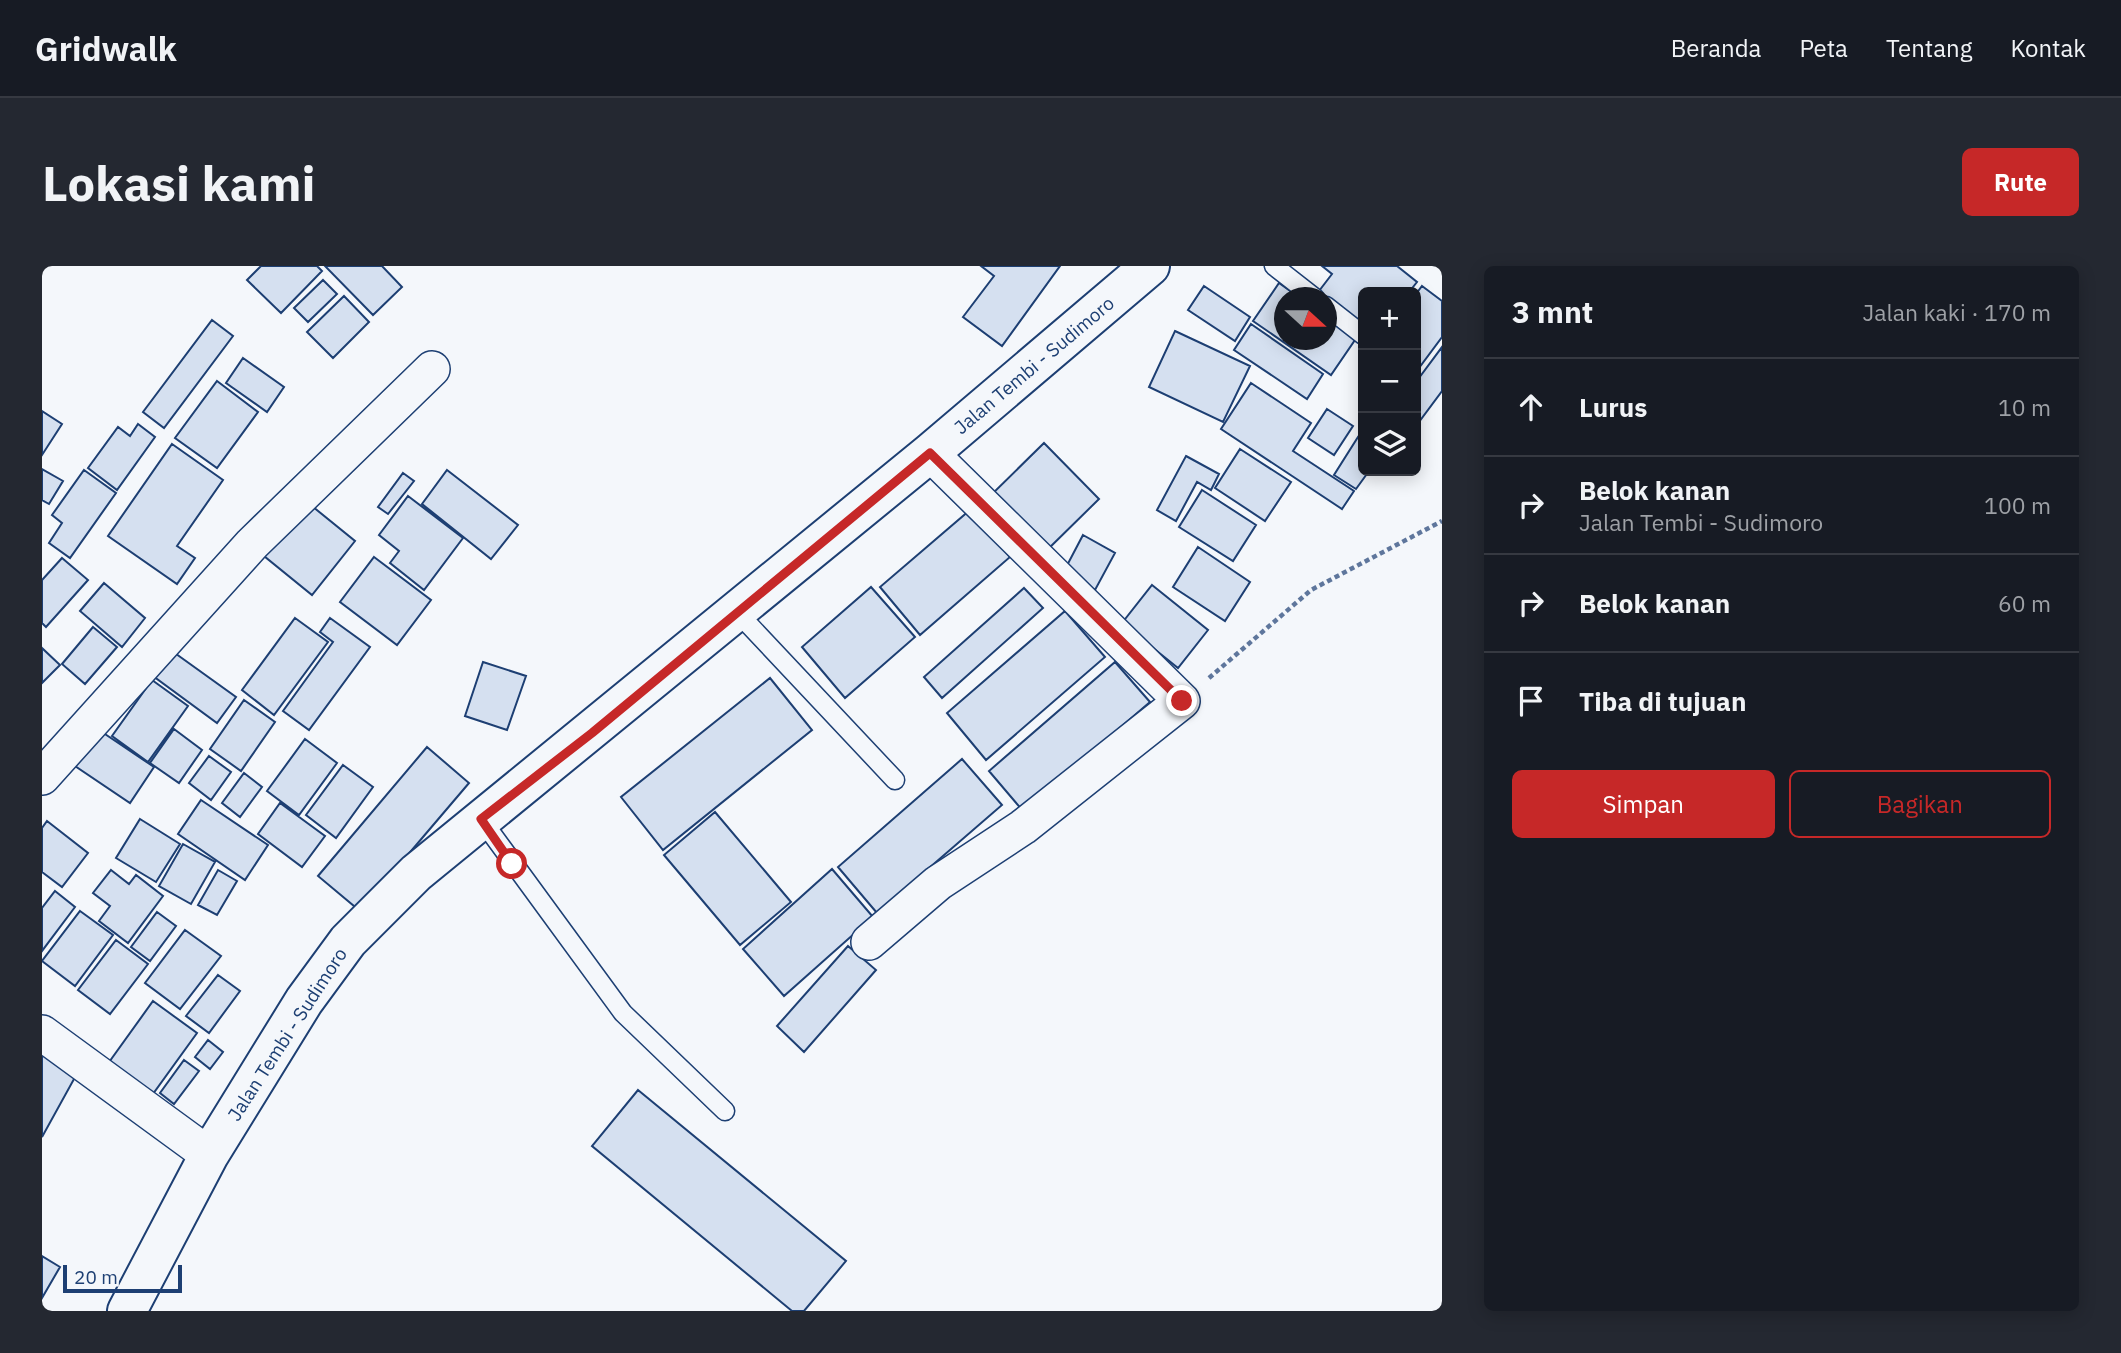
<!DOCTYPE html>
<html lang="id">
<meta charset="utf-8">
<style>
body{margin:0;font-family:"IBM Plex Sans",sans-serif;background:#242831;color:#f1f3f6}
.controls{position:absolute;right:21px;top:21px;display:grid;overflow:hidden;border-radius:10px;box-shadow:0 4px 18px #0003}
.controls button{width:63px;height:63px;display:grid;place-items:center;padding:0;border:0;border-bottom:2px solid #363941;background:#171b24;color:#f1f3f6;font:35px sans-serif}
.compass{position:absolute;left:1232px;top:21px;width:63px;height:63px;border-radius:50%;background:#171b24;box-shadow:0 4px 18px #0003;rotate:111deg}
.scale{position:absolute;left:21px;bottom:18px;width:119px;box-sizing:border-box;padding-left:7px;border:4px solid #1d3f73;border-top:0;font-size:19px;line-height:24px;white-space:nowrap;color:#1d3f73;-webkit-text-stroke:5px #f4f7fb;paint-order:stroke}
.stop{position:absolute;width:21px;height:21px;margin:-16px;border:5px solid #c62828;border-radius:50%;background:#fff}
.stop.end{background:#c62828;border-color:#fff;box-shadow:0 2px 7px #0008}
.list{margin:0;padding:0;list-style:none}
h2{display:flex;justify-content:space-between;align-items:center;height:91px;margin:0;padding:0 28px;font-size:30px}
h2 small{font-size:23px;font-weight:400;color:#9ea1a6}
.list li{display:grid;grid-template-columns:46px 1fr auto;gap:21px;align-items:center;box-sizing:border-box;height:98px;padding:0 28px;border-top:2px solid #363941}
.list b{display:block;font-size:26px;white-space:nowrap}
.list p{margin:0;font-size:23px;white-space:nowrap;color:#9ea1a6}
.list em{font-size:23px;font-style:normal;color:#9ea1a6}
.actions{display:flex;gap:14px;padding:21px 28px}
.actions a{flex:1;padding:16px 0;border:2px solid #c62828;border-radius:10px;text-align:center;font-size:24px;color:#c62828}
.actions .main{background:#c62828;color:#fff}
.icon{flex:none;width:38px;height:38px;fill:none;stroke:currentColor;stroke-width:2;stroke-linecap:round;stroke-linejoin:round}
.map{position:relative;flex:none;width:1400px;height:1045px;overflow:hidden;border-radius:10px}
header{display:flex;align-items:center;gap:42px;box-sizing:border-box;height:98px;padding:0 35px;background:#171b24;border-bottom:2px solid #363941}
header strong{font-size:33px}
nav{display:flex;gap:38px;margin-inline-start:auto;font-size:24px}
.intro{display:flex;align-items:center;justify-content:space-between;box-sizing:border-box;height:168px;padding:0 42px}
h1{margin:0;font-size:49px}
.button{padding:18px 32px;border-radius:10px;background:#c62828;color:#fff;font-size:24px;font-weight:700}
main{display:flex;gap:42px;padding:0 42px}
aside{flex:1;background:#171b24;border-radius:10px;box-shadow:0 4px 18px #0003}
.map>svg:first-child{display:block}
.building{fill:#d5e0f0;stroke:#1d3f73;stroke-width:2}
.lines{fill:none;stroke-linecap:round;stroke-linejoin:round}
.service-casing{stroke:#1d3f73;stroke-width:21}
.minor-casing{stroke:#1d3f73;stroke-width:38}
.secondary-casing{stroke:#1d3f73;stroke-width:42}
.path{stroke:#5e769c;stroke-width:4.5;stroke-dasharray:5 3.5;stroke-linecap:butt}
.service{stroke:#f4f7fb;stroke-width:18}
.minor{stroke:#f4f7fb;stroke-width:35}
.secondary{stroke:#f4f7fb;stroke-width:38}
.route{stroke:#c62828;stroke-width:9}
.labels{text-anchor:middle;stroke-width:5;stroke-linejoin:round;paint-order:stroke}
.street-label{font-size:19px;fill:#1d3f73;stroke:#f4f7fb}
</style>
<header>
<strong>Gridwalk</strong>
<nav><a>Beranda</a><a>Peta</a><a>Tentang</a><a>Kontak</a></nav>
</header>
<div class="intro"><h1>Lokasi kami</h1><a class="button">Rute</a></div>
<main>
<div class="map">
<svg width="1400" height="1045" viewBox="0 0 1400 1045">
<rect width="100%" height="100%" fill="#f4f7fb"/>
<path class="building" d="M 219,0 L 275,0 L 280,5 L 239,47 L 205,14 Z
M 283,0 L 340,0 L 360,21 L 331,49 Z
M 939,0 L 1018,0 L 960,80 L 921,51 L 952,10 Z
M 1280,0 L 1355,0 L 1375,16 L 1367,26 L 1321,26 L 1321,60 L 1277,25 L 1290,8 Z
M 281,14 L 295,28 L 266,56 L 252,42 Z
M 1237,17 L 1258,32 L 1242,32 L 1242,74 L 1284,74 L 1284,50 L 1315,71 L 1289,109 L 1211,55 Z
M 1162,20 L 1208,51 L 1193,75 L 1146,44 Z
M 1380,20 L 1400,35 L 1400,71 L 1374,106 L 1374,28 Z
M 302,30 L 327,56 L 291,92 L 265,66 Z
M 170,54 L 191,70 L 122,162 L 101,146 Z
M 1209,58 L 1281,108 L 1265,133 L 1192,84 Z
M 1133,65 L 1208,100 L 1181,156 L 1107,121 Z
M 1400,81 L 1400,125 L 1374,160 L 1374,116 Z
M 201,92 L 242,121 L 225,146 L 184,117 Z
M 175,115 L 216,146 L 175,202 L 133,172 Z
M 1209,117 L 1269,157 L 1251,185 L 1312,225 L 1300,243 L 1179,163 Z
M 1285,143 L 1311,160 L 1292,189 L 1266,172 Z
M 0,145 L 20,158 L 0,189 Z
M 96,158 L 113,171 L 75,224 L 46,202 L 76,161 L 88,170 Z
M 1316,171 L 1321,175 L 1321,205 L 1327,205 L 1314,223 L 1292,209 Z
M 1002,177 L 1057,233 L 1000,289 L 945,233 Z
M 130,178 L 181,214 L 135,280 L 153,292 L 135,318 L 66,270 Z
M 1198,183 L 1249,216 L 1223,255 L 1173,222 Z
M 1144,190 L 1177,208 L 1169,224 L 1155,216 L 1134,255 L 1115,244 Z
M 0,203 L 21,215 L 7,238 L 0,234 Z
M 42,204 L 74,227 L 28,292 L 7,277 L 20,257 L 10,249 Z
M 405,204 L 476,259 L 449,293 L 380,238 Z
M 361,207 L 372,215 L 346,248 L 336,241 Z
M 1160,224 L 1214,259 L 1191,295 L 1137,261 Z
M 366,230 L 421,272 L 382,324 L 348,297 L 357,285 L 337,269 Z
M 265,236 L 313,275 L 270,329 L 222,290 Z
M 928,244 L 968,291 L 878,369 L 838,321 Z
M 1041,269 L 1073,287 L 1053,324 L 1021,307 Z
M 1156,281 L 1208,316 L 1183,355 L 1131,321 Z
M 332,291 L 389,334 L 355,379 L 298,336 Z
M 20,292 L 46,314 L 4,361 L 0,357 L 0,314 Z
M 62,317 L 103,352 L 80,381 L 38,345 Z
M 1110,319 L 1166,364 L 1136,402 L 1080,357 Z
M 829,321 L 873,371 L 803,432 L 760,381 Z
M 982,322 L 1001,342 L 900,432 L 882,411 Z
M 1023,345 L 1063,391 L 944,494 L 905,447 Z
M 253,352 L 286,376 L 232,449 L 200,424 Z
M 288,352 L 328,381 L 267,464 L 241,445 L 291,376 L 278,366 Z
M 51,361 L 75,381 L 43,418 L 20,398 Z
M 0,382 L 18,399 L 0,417 Z
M 130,385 L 194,431 L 175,457 L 111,410 Z
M 441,396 L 484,410 L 465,464 L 423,450 Z
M 1073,396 L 1108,436 L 981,545 L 947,505 Z
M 728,412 L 770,464 L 621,584 L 579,531 Z
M 110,414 L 146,440 L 106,496 L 70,470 Z
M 202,434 L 233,456 L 199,505 L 168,483 Z
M 54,462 L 112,501 L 88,537 L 30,498 Z
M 132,463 L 160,484 L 137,517 L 108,497 Z
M 263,473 L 295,497 L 257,549 L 225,525 Z
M 385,481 L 427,517 L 318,645 L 276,610 Z
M 167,490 L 189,506 L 169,534 L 147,517 Z
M 920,493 L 960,539 L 835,647 L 796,601 Z
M 301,499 L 331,521 L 294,572 L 264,549 Z
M 202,507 L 220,521 L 198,551 L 180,537 Z
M 159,534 L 226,579 L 203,614 L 136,568 Z
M 238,537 L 283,570 L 260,601 L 216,568 Z
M 673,546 L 749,636 L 698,679 L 622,589 Z
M 98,553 L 138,578 L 114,616 L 74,592 Z
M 5,555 L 46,587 L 20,621 L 0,606 L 0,562 Z
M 141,578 L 173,596 L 149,638 L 117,620 Z
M 790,603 L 831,651 L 742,730 L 701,683 Z
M 69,604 L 87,618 L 94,609 L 121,630 L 86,677 L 57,655 L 68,640 L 51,627 Z
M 176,604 L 195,615 L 175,649 L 156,639 Z
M 13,625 L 33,641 L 0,685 L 0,642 Z
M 38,645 L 71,669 L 33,720 L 0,695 Z
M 115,646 L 134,660 L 108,695 L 89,681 Z
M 143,664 L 179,690 L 138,743 L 103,717 Z
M 74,674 L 106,698 L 68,748 L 36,724 Z
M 806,680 L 834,704 L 762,786 L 735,760 Z
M 176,709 L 198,725 L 167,767 L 144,750 Z
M 111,735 L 155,767 L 108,832 L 65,799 Z
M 166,774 L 181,786 L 168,803 L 153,791 Z
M 2,785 L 37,804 L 0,871 L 0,789 Z
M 142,794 L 157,805 L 132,838 L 118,827 Z
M 596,824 L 804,995 L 762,1045 L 750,1045 L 550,880 Z
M 0,990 L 18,1001 L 0,1032 Z"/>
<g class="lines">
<g class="service-casing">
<path id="service" d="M 1232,0 L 1273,32
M 1284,40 L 1321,69
M 695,346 L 853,514
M 439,553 L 581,747 L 683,845"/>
</g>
<g class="minor-casing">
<path id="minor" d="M 0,511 L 210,278 L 390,103
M 827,676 L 896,617 L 981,561 L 1140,435 L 888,187
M 0,767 L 167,889"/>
</g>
<g class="secondary-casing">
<path id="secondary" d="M 85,1045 L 167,889 L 262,735 L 306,675 L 374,607 L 888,187 L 1108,0"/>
</g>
<path class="path" d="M 1167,412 L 1269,324 L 1400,255"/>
<use href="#service" class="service"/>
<use href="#minor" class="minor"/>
<use href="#secondary" class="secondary"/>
</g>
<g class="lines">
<path class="route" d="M 470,598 L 439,553 L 550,467 L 888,187 L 1140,435"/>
</g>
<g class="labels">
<g class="street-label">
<text transform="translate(992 99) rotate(-40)" y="7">Jalan Tembi - Sudimoro</text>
<text transform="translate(245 768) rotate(-57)" y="7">Jalan Tembi - Sudimoro</text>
</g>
</g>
</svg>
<div class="controls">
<button>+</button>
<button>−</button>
<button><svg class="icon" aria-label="layers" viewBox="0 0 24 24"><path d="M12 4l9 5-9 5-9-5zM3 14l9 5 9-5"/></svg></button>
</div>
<svg class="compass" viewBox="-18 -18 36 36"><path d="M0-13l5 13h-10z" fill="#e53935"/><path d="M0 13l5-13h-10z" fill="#9ea1a6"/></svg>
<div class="scale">20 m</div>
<div class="stop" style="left:470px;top:598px"></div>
<div class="stop end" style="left:1140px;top:435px"></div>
</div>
<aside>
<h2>3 mnt<small>Jalan kaki · 170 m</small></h2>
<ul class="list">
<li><svg class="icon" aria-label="ahead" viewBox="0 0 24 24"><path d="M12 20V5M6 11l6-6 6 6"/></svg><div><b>Lurus</b></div><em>10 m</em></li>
<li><svg class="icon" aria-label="right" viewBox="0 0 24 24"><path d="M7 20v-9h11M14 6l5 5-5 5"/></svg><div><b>Belok kanan</b><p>Jalan Tembi - Sudimoro</p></div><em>100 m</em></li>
<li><svg class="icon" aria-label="right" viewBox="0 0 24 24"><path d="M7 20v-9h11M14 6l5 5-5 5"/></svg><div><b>Belok kanan</b></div><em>60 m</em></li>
<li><svg class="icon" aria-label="arrive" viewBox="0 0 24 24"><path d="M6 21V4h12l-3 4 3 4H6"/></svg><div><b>Tiba di tujuan</b></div></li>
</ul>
<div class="actions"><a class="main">Simpan</a><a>Bagikan</a></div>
</aside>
</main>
